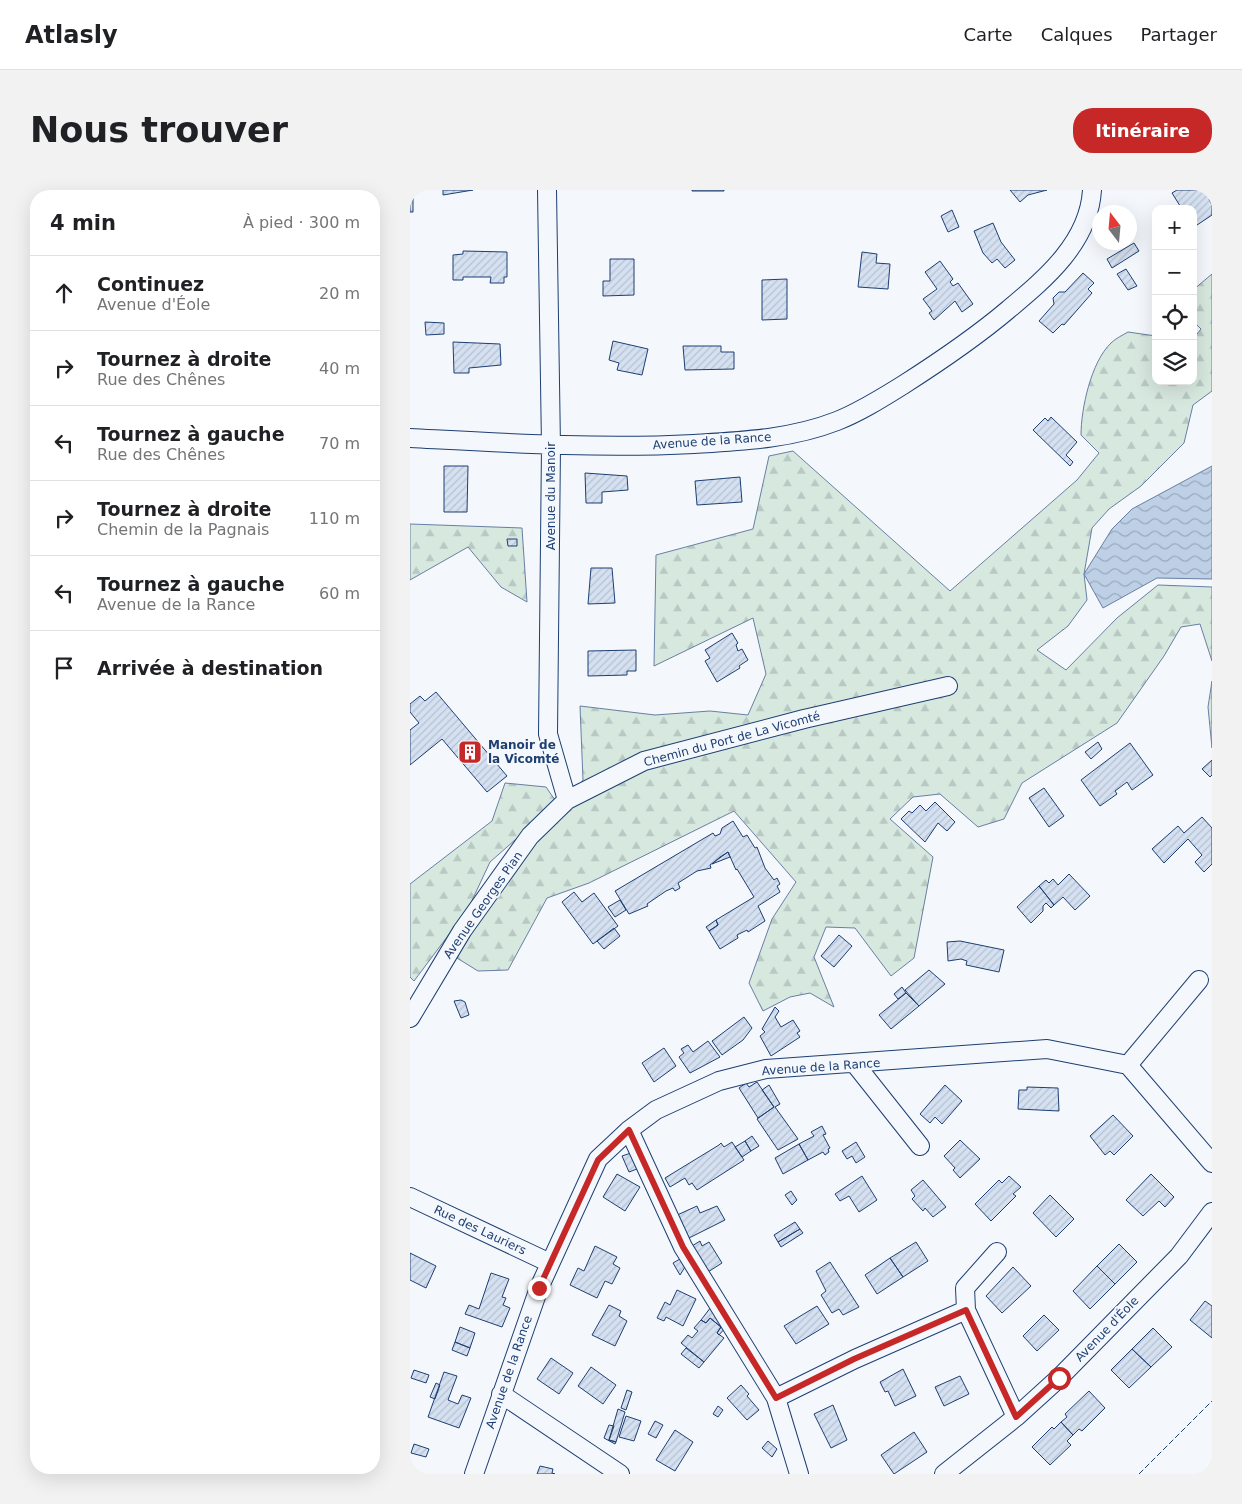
<!DOCTYPE html>
<html lang="fr">
<meta charset="utf-8">
<style>
body{margin:0;font-family:"DejaVu Sans",sans-serif;background:#f2f2f2;color:#202124}
.controls{position:absolute;right:15px;top:15px;display:grid;overflow:hidden;border-radius:10px;box-shadow:0 5px 20px #0002}
.controls button{width:45px;height:45px;display:grid;place-items:center;padding:0;border:0;border-bottom:1px solid #e0e0e0;background:#fff;color:#202124;font:25px sans-serif}
.compass{position:absolute;left:682px;top:15px;width:45px;height:45px;border-radius:50%;background:#fff;box-shadow:0 5px 20px #0002;rotate:344deg}
.stop{position:absolute;width:15px;height:15px;margin:-11px;border:4px solid #c62828;border-radius:50%;background:#fff}
.stop.end{background:#c62828;border-color:#fff;box-shadow:0 1px 5px #0008}
.list{margin:0;padding:0;list-style:none}
h2{display:flex;justify-content:space-between;align-items:center;height:65px;margin:0;padding:0 20px;font-size:21px}
h2 small{font-size:16px;font-weight:400;color:#757577}
.list li{display:grid;grid-template-columns:32px 1fr auto;gap:15px;align-items:center;box-sizing:border-box;height:75px;padding:0 20px;border-top:1px solid #e0e0e0}
.list b{display:block;font-size:19px;white-space:nowrap}
.list p{margin:0;font-size:16px;white-space:nowrap;color:#757577}
.list em{font-size:16px;font-style:normal;color:#757577}
.icon{flex:none;width:28px;height:28px;fill:none;stroke:currentColor;stroke-width:2;stroke-linecap:round;stroke-linejoin:round}
.map{position:relative;flex:none;width:802px;height:1284px;overflow:hidden;border-radius:20px}
header{display:flex;align-items:center;gap:30px;box-sizing:border-box;height:70px;padding:0 25px;background:#fff;border-bottom:1px solid #e0e0e0}
header strong{font-size:24px}
nav{display:flex;gap:28px;margin-inline-start:auto;font-size:18px}
.intro{display:flex;align-items:center;justify-content:space-between;box-sizing:border-box;height:120px;padding:0 30px}
h1{margin:0;font-size:35px}
.button{padding:12px 22px;border-radius:20px;background:#c62828;color:#fff;font-size:18px;font-weight:700}
main{display:flex;gap:30px;padding:0 30px}
aside{flex:1;background:#fff;border-radius:20px;box-shadow:0 5px 20px #0002}
.map>svg:first-child{display:block}
.forest{fill:url(#forest-firs);stroke:#687fa3}
.water{fill:url(#water-waves);stroke:#687fa3}
.building{fill:url(#building-hatch);stroke:#1d3f73}
.lines{fill:none;stroke-linecap:round;stroke-linejoin:round}
.street-casing{stroke:#1d3f73;stroke-width:20}
.street{stroke:#f4f7fb;stroke-width:18}
.fence{stroke:#1d3f73;stroke-width:1;stroke-dasharray:6 2.5;stroke-linecap:butt}
.route{stroke:#c62828;stroke-width:6}
.labels{text-anchor:middle;stroke-width:4;stroke-linejoin:round;paint-order:stroke}
.street-label{font-size:12px;fill:#1d3f73;stroke:#f4f7fb}
.poi-label{font-size:12px;font-weight:bold;fill:#1d3f73;stroke:#f4f7fb;text-anchor:start}
</style>
<header>
<strong>Atlasly</strong>
<nav><a>Carte</a><a>Calques</a><a>Partager</a></nav>
</header>
<div class="intro"><h1>Nous trouver</h1><a class="button">Itinéraire</a></div>
<main>
<aside>
<h2>4 min<small>À pied · 300 m</small></h2>
<ul class="list">
<li><svg class="icon" aria-label="ahead" viewBox="0 0 24 24"><path d="M12 20V5M6 11l6-6 6 6"/></svg><div><b>Continuez</b><p>Avenue d'Éole</p></div><em>20 m</em></li>
<li><svg class="icon" aria-label="right" viewBox="0 0 24 24"><path d="M7 20v-9h11M14 6l5 5-5 5"/></svg><div><b>Tournez à droite</b><p>Rue des Chênes</p></div><em>40 m</em></li>
<li><svg class="icon" aria-label="left" viewBox="0 0 24 24"><path d="M17 20v-9H6M10 6l-5 5 5 5"/></svg><div><b>Tournez à gauche</b><p>Rue des Chênes</p></div><em>70 m</em></li>
<li><svg class="icon" aria-label="right" viewBox="0 0 24 24"><path d="M7 20v-9h11M14 6l5 5-5 5"/></svg><div><b>Tournez à droite</b><p>Chemin de la Pagnais</p></div><em>110 m</em></li>
<li><svg class="icon" aria-label="left" viewBox="0 0 24 24"><path d="M17 20v-9H6M10 6l-5 5 5 5"/></svg><div><b>Tournez à gauche</b><p>Avenue de la Rance</p></div><em>60 m</em></li>
<li><svg class="icon" aria-label="arrive" viewBox="0 0 24 24"><path d="M6 21V4h12l-3 4 3 4H6"/></svg><div><b>Arrivée à destination</b></div></li>
</ul>
</aside>
<div class="map">
<svg width="802" height="1284" viewBox="0 0 802 1284">
<defs>
<pattern id="forest-firs" width="22" height="20" patternUnits="userSpaceOnUse" patternTransform="scale(1.25)"><rect width="22" height="20" fill="#d7e8df"/><path d="M5 1l3.5 6h-7zM16 11l3.5 6h-7z" fill="#b8c8c3"/></pattern>
<pattern id="water-waves" width="16" height="10" patternUnits="userSpaceOnUse" patternTransform="scale(1.25)"><rect width="16" height="10" fill="#bed0e5"/><path d="M0 5q4-4 8 0t8 0" fill="none" stroke="#9aaabe"/></pattern>
<pattern id="building-hatch" width="6" height="6" patternUnits="userSpaceOnUse" patternTransform="scale(1.25)"><rect width="6" height="6" fill="#d5e0f0"/><path d="M-1 1l2-2M0 6l6-6M5 7l2-2" fill="none" stroke="#b6c1d1"/></pattern>
</defs>
<rect width="100%" height="100%" fill="#f4f7fb"/>
<path class="forest" d="M 802,84 L 802,201 L 783,215 L 774,253 L 731,296 L 699,319 L 682,338 L 674,384 L 677,410 L 658,436 L 627,460 L 656,480 L 707,428 L 748,395 L 802,397 L 802,471 L 790,434 L 771,437 L 754,466 L 707,533 L 612,593 L 594,629 L 568,637 L 530,604 L 503,607 L 480,629 L 523,667 L 504,768 L 481,786 L 445,738 L 416,737 L 404,767 L 424,817 L 400,803 L 380,807 L 353,821 L 339,793 L 362,729 L 386,692 L 324,621 L 179,693 L 137,708 L 98,780 L 68,781 L 47,768 L 59,742 L 115,663 L 148,627 L 173,590 L 170,516 L 245,525 L 300,521 L 338,525 L 356,484 L 343,428 L 244,476 L 246,365 L 343,339 L 359,266 L 383,261 L 540,401 L 667,290 L 689,263 L 671,245 C 671,219 681,172 701,153 C 706,148 713,145 718,142 L 746,146 L 746,191 L 783,191 L 783,149 L 791,139 L 783,131 L 783,100 Z
M 0,334 L 112,338 L 117,412 L 91,397 L 58,357 L 0,390 Z
M 802,491 L 802,558 L 798,517 Z
M 95,593 L 136,597 L 147,613 L 80,672 L 58,719 L 4,791 L 0,787 L 0,694 L 82,631 Z"/>
<path class="water" d="M 802,276 L 802,389 L 747,388 L 693,418 L 674,384 L 702,339 L 722,319 Z"/>
<path class="building" d="M 33,0 L 63,0 L 33,5 Z
M 282,0 L 314,0 L 314,1 L 282,1 Z
M 600,0 L 637,0 L 618,5 L 610,12 Z
M 767,0 L 799,0 L 802,6 L 799,9 L 802,15 L 802,25 L 784,37 L 783,19 L 772,19 L 762,3 Z
M 0,4 L 3,4 L 3,22 L 0,22 Z
M 542,20 L 549,37 L 538,42 L 531,26 Z
M 583,33 L 591,52 L 605,70 L 595,78 L 587,69 L 582,73 L 573,63 L 564,41 Z
M 724,53 L 729,61 L 702,78 L 697,69 Z
M 53,61 L 97,62 L 97,87 L 94,87 L 94,93 L 80,93 L 81,87 L 53,87 L 53,90 L 43,90 L 43,65 L 53,64 Z
M 452,62 L 467,64 L 466,73 L 480,74 L 478,99 L 448,97 Z
M 200,69 L 224,69 L 224,105 L 193,106 L 193,91 L 200,91 Z
M 530,71 L 543,89 L 540,92 L 543,96 L 548,93 L 563,114 L 552,122 L 545,111 L 524,130 L 519,123 L 522,121 L 513,109 L 527,99 L 515,82 Z
M 716,79 L 727,96 L 718,100 L 707,84 Z
M 673,83 L 684,93 L 678,99 L 682,103 L 654,135 L 652,134 L 643,143 L 629,131 L 644,114 L 643,108 L 649,102 L 655,102 Z
M 377,89 L 377,129 L 352,130 L 352,90 Z
M 15,132 L 34,133 L 34,144 L 16,145 Z
M 203,151 L 238,159 L 232,185 L 207,180 L 209,173 L 199,170 Z
M 43,152 L 90,154 L 91,175 L 59,178 L 59,183 L 44,183 Z
M 273,156 L 311,156 L 311,162 L 324,162 L 324,179 L 275,180 Z
M 641,227 L 667,252 L 656,265 L 663,272 L 660,276 L 623,240 L 635,228 L 638,231 Z
M 34,276 L 58,276 L 57,322 L 34,322 Z
M 175,283 L 217,286 L 218,300 L 192,302 L 192,313 L 176,313 Z
M 330,287 L 332,312 L 287,315 L 285,291 Z
M 97,349 L 107,349 L 107,356 L 98,356 Z
M 181,378 L 202,378 L 205,413 L 178,414 Z
M 322,443 L 328,453 L 326,455 L 328,461 L 332,459 L 338,470 L 329,476 L 330,478 L 307,492 L 295,471 L 300,468 L 295,460 Z
M 226,460 L 226,481 L 217,481 L 217,485 L 178,486 L 178,461 Z
M 26,502 L 97,586 L 77,602 L 32,549 L 0,575 L 0,540 L 9,533 L 0,522 L 0,514 L 10,506 L 15,511 Z
M 688,552 L 692,559 L 681,569 L 675,562 Z
M 720,553 L 743,585 L 722,600 L 717,592 L 705,601 L 707,604 L 690,616 L 671,590 Z
M 802,570 L 802,585 L 800,587 L 792,579 Z
M 634,598 L 654,626 L 639,637 L 619,608 Z
M 525,612 L 545,632 L 537,641 L 528,633 L 515,652 L 491,629 L 499,621 L 502,623 L 510,615 L 516,621 Z
M 792,627 L 802,638 L 802,674 L 794,682 L 785,672 L 792,665 L 778,649 L 754,673 L 742,659 L 768,636 L 774,643 Z
M 323,631 L 333,647 L 337,645 L 345,658 L 347,657 L 355,678 L 364,690 L 367,688 L 370,694 L 367,696 L 370,702 L 348,716 L 355,731 L 338,742 L 337,740 L 327,745 L 328,748 L 310,759 L 299,741 L 308,735 L 306,730 L 344,707 L 327,679 L 326,680 L 318,662 L 300,675 L 301,678 L 287,681 L 268,693 L 270,698 L 265,701 L 263,698 L 256,701 L 237,714 L 238,716 L 219,724 L 205,701 L 303,643 L 305,646 L 310,644 L 312,638 Z
M 318,662 L 320,667 L 302,674 L 310,667 Z
M 659,684 L 680,706 L 665,720 L 653,707 L 644,715 L 629,696 L 636,690 L 639,693 L 643,689 L 648,695 Z
M 629,696 L 644,715 L 641,718 L 636,713 L 633,716 L 633,721 L 621,733 L 607,717 Z
M 164,702 L 172,712 L 184,703 L 208,736 L 183,754 L 152,712 Z
M 210,710 L 216,720 L 205,727 L 198,717 Z
M 306,730 L 308,735 L 299,741 L 296,737 Z
M 204,738 L 210,746 L 194,759 L 187,751 Z
M 429,745 L 442,756 L 424,777 L 411,766 Z
M 550,751 L 594,760 L 589,782 L 556,775 L 557,771 L 551,769 L 538,771 L 537,752 Z
M 519,780 L 535,794 L 509,816 L 495,800 Z
M 492,797 L 496,803 L 488,809 L 484,804 Z
M 496,803 L 509,816 L 481,839 L 469,825 Z
M 51,810 L 55,812 L 59,825 L 51,828 L 44,811 Z
M 365,817 L 369,821 L 365,827 L 371,837 L 383,830 L 390,841 L 387,843 L 390,847 L 361,866 L 350,846 L 355,842 L 352,839 Z
M 334,827 L 342,838 L 333,850 L 312,865 L 302,851 Z
M 298,851 L 310,867 L 280,883 L 269,867 L 274,863 L 271,859 L 278,855 L 283,862 Z
M 254,858 L 266,876 L 244,892 L 232,873 Z
M 347,892 L 364,917 L 348,928 L 329,898 L 336,893 L 339,897 Z
M 359,895 L 370,914 L 365,917 L 388,949 L 368,960 L 347,929 L 364,917 L 352,900 Z
M 535,895 L 552,911 L 532,934 L 525,927 L 520,933 L 510,924 Z
M 617,897 L 648,898 L 649,921 L 608,919 L 609,900 L 617,900 Z
M 703,925 L 723,946 L 704,965 L 700,961 L 695,965 L 680,946 Z
M 412,936 L 416,944 L 413,945 L 420,958 L 418,959 L 419,962 L 415,965 L 413,962 L 398,970 L 389,954 L 404,946 L 401,942 Z
M 342,946 L 349,956 L 341,961 L 335,951 Z
M 550,950 L 570,969 L 550,988 L 543,980 L 545,978 L 534,966 Z
M 335,951 L 341,961 L 332,967 L 325,957 Z
M 322,952 L 334,970 L 287,1000 L 282,993 L 279,995 L 275,988 L 260,997 L 255,988 L 309,955 L 311,953 L 314,957 Z
M 446,952 L 455,967 L 446,973 L 442,966 L 437,969 L 432,961 Z
M 389,954 L 398,970 L 373,984 L 365,968 Z
M 221,963 L 227,979 L 219,982 L 212,966 Z
M 207,984 L 230,997 L 215,1021 L 193,1007 Z
M 741,984 L 764,1007 L 755,1017 L 749,1011 L 733,1026 L 716,1010 Z
M 452,986 L 467,1010 L 449,1022 L 439,1006 L 430,1011 L 425,1004 Z
M 599,986 L 611,997 L 603,1004 L 606,1006 L 581,1031 L 565,1014 L 589,990 L 592,993 Z
M 513,990 L 536,1017 L 523,1027 L 515,1018 L 513,1021 L 502,1009 L 505,1006 L 501,1000 Z
M 381,1001 L 387,1010 L 382,1015 L 375,1005 Z
M 640,1005 L 664,1029 L 646,1047 L 623,1023 Z
M 287,1016 L 290,1023 L 307,1016 L 315,1030 L 277,1049 L 265,1026 Z
M 385,1032 L 390,1039 L 368,1052 L 364,1045 Z
M 390,1039 L 393,1043 L 371,1057 L 368,1052 Z
M 290,1051 L 292,1056 L 299,1052 L 312,1073 L 298,1082 L 282,1056 Z
M 506,1052 L 518,1071 L 493,1087 L 480,1068 Z
M 709,1054 L 727,1072 L 705,1094 L 687,1076 Z
M 185,1056 L 207,1067 L 203,1074 L 210,1078 L 202,1094 L 195,1091 L 187,1108 L 160,1095 L 168,1078 L 174,1081 Z
M 0,1063 L 26,1076 L 16,1098 L 0,1090 Z
M 480,1068 L 493,1087 L 467,1104 L 455,1085 Z
M 270,1069 L 275,1077 L 270,1085 L 263,1073 Z
M 420,1072 L 449,1117 L 433,1125 L 429,1119 L 422,1123 L 411,1105 L 416,1101 L 406,1081 Z
M 687,1076 L 705,1094 L 680,1119 L 663,1101 Z
M 603,1077 L 621,1096 L 592,1123 L 576,1106 Z
M 81,1083 L 99,1089 L 92,1107 L 96,1108 L 93,1115 L 100,1118 L 92,1137 L 55,1124 L 59,1115 L 69,1119 Z
M 267,1100 L 286,1109 L 273,1136 L 256,1127 L 254,1131 L 247,1128 L 255,1112 L 260,1115 Z
M 795,1111 L 802,1116 L 802,1148 L 780,1130 Z
M 199,1115 L 211,1121 L 209,1126 L 217,1131 L 205,1156 L 182,1145 Z
M 407,1116 L 419,1134 L 386,1154 L 374,1136 Z
M 301,1117 L 315,1138 L 309,1145 L 307,1143 L 311,1137 L 300,1128 L 296,1133 L 291,1130 Z
M 634,1125 L 649,1140 L 627,1161 L 613,1146 Z
M 300,1128 L 311,1137 L 307,1143 L 314,1148 L 294,1172 L 271,1153 L 278,1145 L 282,1148 L 288,1141 L 284,1138 L 291,1130 L 296,1133 Z
M 50,1137 L 65,1143 L 60,1158 L 45,1152 Z
M 743,1138 L 762,1157 L 741,1177 L 722,1159 Z
M 45,1152 L 60,1158 L 57,1166 L 42,1160 Z
M 276,1158 L 294,1172 L 289,1178 L 271,1164 Z
M 722,1159 L 741,1177 L 719,1198 L 701,1180 Z
M 141,1168 L 163,1183 L 149,1204 L 127,1189 Z
M 181,1177 L 206,1195 L 193,1214 L 168,1196 Z
M 493,1179 L 506,1206 L 485,1216 L 478,1201 L 475,1202 L 470,1192 Z
M 4,1180 L 19,1185 L 16,1193 L 1,1188 Z
M 34,1182 L 47,1186 L 38,1210 L 48,1214 L 52,1205 L 61,1208 L 49,1238 L 18,1227 Z
M 550,1186 L 559,1204 L 534,1216 L 525,1197 Z
M 26,1193 L 30,1195 L 25,1209 L 20,1207 Z
M 331,1195 L 339,1204 L 337,1206 L 349,1220 L 337,1230 L 317,1208 Z
M 217,1200 L 222,1202 L 216,1220 L 211,1218 Z
M 679,1201 L 695,1218 L 672,1241 L 669,1239 L 663,1245 L 651,1232 L 657,1227 L 655,1224 Z
M 423,1215 L 437,1250 L 421,1258 L 404,1224 Z
M 308,1216 L 313,1220 L 308,1227 L 303,1224 Z
M 208,1219 L 215,1222 L 206,1252 L 199,1250 Z
M 216,1226 L 231,1231 L 224,1251 L 209,1247 Z
M 245,1231 L 253,1235 L 246,1248 L 238,1244 Z
M 651,1232 L 663,1245 L 657,1251 L 661,1255 L 640,1275 L 622,1257 L 642,1237 L 644,1239 Z
M 199,1235 L 204,1236 L 199,1250 L 206,1252 L 205,1254 L 194,1248 Z
M 265,1240 L 283,1252 L 265,1281 L 246,1270 Z
M 504,1242 L 517,1262 L 484,1284 L 471,1265 Z
M 358,1251 L 367,1259 L 362,1267 L 352,1258 Z
M 4,1254 L 19,1259 L 16,1267 L 1,1263 Z
M 130,1276 L 143,1279 L 142,1283 L 145,1284 L 127,1284 Z"/>
<g class="lines">
<g class="street-casing">
<path id="street" d="M 137,0 L 141,256 L 138,544 L 157,610
M 0,248 C 95,253 189,259 284,254 C 333,251 381,249 427,231 C 450,222 472,208 493,195 C 529,172 566,147 599,119 C 636,88 679,52 682,0
M 0,828 L 52,741 L 120,646 L 157,610 L 234,571 L 394,529 L 538,496
M 445,874 L 510,956
M 718,875 L 789,790
M 219,940 L 273,1057 L 366,1208 L 389,1284
M 0,1007 L 140,1073
M 556,1120 L 606,1227
M 91,1204 L 210,1284
M 366,1208 L 445,1169 L 556,1120 L 555,1098 L 587,1062
M 64,1284 L 129,1098 L 188,969 L 219,940 L 246,920 L 309,891 L 356,879 L 637,859 L 718,875 L 802,973
M 534,1284 L 606,1227 L 649,1188 L 769,1066 L 802,1022"/>
</g>
<use href="#street" class="street"/>
<path class="fence" d="M 729,1284 L 802,1211"/>
</g>
<g class="lines">
<path class="route" d="M 129,1098 L 188,970 L 219,940 L 273,1057 L 366,1208 L 444,1169 L 556,1120 L 606,1227 L 649,1188"/>
</g>
<defs>
<g id="building-square" transform="scale(1.25)"><rect x="-9" y="-9" width="18" height="18" rx="4" fill="#c62828" stroke="#f4f7fb"/><path d="M-4-6H4V6H1V3H-1V6H-4ZM-2.5-4.3h1.7v1.8h-1.7ZM.8-4.3h1.7v1.8H.8ZM-2.5-1h1.7V.8h-1.7ZM.8-1h1.7V.8H.8Z" fill="#fff"/></g>
</defs>
<g fill-rule="evenodd">
<use href="#building-square" x="60" y="562"/>
</g>
<g class="labels">
<g class="street-label">
<text transform="translate(302 251) rotate(-4)" y="4">Avenue de la Rance</text>
<text transform="translate(141 306) rotate(-90)" y="4">Avenue du Manoir</text>
<text transform="translate(322 549) rotate(-15)" y="4">Chemin du Port de La Vicomté</text>
<text transform="translate(73 715) rotate(-55)" y="4">Avenue Georges Pian</text>
<text transform="translate(411 877) rotate(-4)" y="4">Avenue de la Rance</text>
<text transform="translate(70 1040) rotate(25)" y="4">Rue des Lauriers</text>
<text transform="translate(697 1139) rotate(-46)" y="4">Avenue d'Éole</text>
<text transform="translate(99 1182) rotate(-71)" y="4">Avenue de la Rance</text>
</g>
<g class="poi-label">
<text x="78" y="559">Manoir de<tspan x="78" dy="14">la Vicomté</tspan></text>
</g>
</g>
</svg>
<div class="controls">
<button>+</button>
<button>−</button>
<button><svg class="icon" aria-label="locate" viewBox="0 0 24 24"><circle cx="12" cy="12" r="6"/><path d="M12 2v4M12 18v4M2 12h4M18 12h4"/></svg></button>
<button><svg class="icon" aria-label="layers" viewBox="0 0 24 24"><path d="M12 4l9 5-9 5-9-5zM3 14l9 5 9-5"/></svg></button>
</div>
<svg class="compass" viewBox="-18 -18 36 36"><path d="M0-13l5 13h-10z" fill="#e53935"/><path d="M0 13l5-13h-10z" fill="#757577"/></svg>
<div class="stop" style="left:649px;top:1188px"></div>
<div class="stop end" style="left:129px;top:1098px"></div>
</div>
</main>
